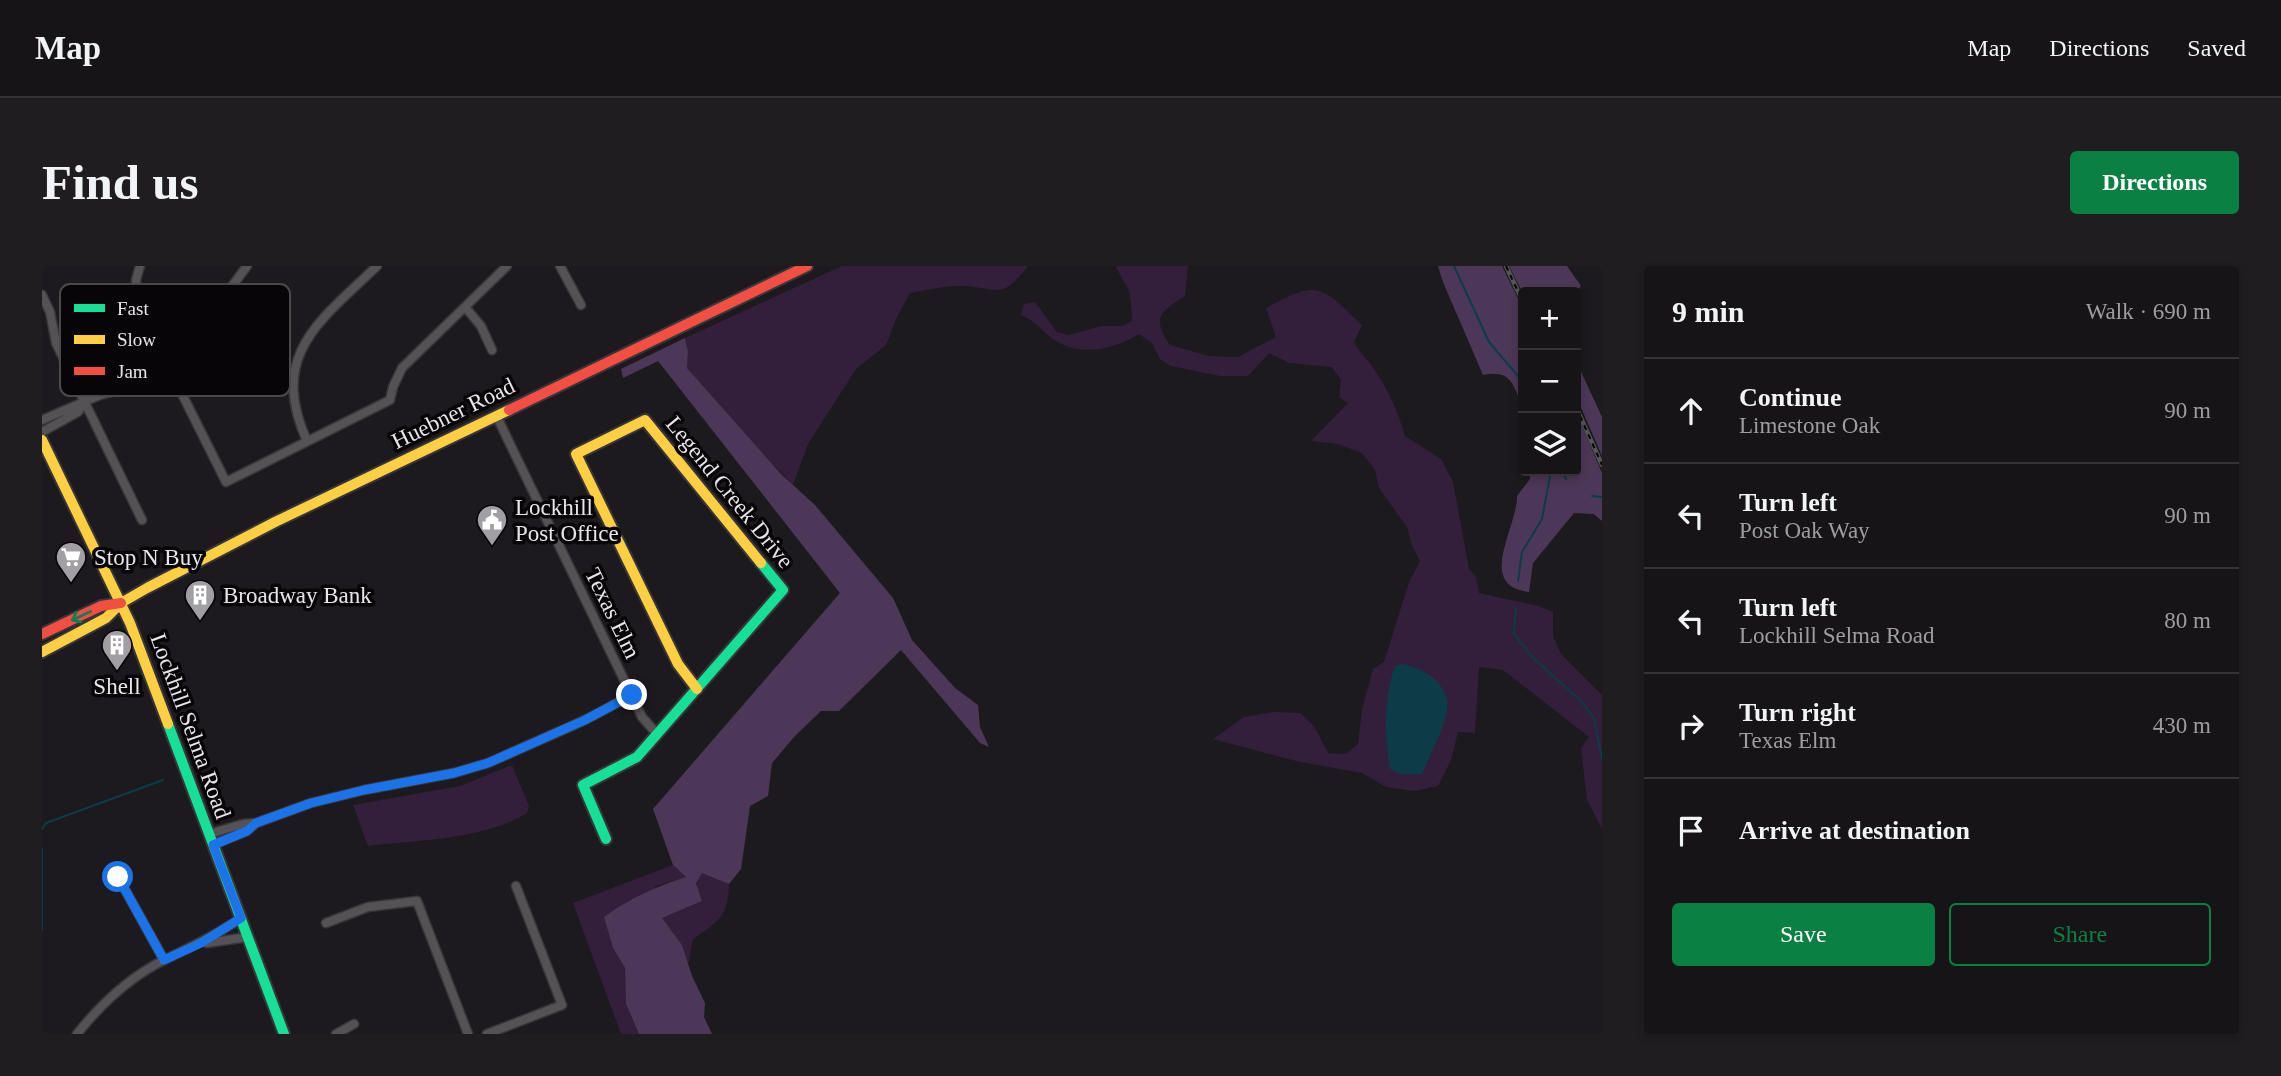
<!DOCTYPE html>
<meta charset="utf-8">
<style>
body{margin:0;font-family:Georgia,serif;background:#1f1d20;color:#f1f3f6}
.controls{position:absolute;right:21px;top:21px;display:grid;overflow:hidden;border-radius:7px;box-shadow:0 4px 10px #0003}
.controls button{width:63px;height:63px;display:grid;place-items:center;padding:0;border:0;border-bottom:2px solid #353336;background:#161417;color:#f1f3f6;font:35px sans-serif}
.stop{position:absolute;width:21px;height:21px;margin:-16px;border:5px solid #1a73e8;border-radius:50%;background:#fff}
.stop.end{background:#1a73e8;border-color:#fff;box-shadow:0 2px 7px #0008}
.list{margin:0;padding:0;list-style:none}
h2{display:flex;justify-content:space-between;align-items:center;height:91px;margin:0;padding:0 28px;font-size:30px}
h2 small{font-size:23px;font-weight:400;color:#9e9ea1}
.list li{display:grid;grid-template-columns:46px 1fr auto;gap:21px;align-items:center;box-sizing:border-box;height:105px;padding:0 28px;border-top:2px solid #353336}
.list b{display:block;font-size:26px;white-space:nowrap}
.list p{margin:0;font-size:23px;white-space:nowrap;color:#9e9ea1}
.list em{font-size:23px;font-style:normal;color:#9e9ea1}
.actions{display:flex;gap:14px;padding:21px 28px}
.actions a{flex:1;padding:16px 0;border:2px solid #0b8043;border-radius:7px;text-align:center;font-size:24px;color:#0b8043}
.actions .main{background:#0b8043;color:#fff}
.icon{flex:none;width:38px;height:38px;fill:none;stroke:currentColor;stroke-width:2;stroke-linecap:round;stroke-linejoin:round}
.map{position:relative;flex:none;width:1560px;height:768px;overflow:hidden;border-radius:7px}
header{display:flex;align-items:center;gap:42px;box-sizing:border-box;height:98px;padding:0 35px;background:#161417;border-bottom:2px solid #353336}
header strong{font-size:33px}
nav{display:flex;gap:38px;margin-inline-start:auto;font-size:24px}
.intro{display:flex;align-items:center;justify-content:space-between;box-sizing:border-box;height:168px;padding:0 42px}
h1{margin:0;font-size:49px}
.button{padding:18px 32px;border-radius:7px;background:#0b8043;color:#fff;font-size:24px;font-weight:700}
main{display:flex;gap:42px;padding:0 42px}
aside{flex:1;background:#161417;border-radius:7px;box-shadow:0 4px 10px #0003}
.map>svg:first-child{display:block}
.green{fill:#331e3c}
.forest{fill:#4d3758}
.water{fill:#0d3b47}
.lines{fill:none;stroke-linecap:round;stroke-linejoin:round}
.stream{stroke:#0d3b47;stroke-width:2}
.street-casing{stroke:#383639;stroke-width:11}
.fast-casing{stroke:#383639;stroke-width:14}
.slow-casing{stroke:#383639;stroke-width:14}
.jam-casing{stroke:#383639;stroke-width:14}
.street{stroke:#545255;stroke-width:8}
.fast{stroke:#16e098;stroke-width:10}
.slow{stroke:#ffcf43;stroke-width:10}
.jam{stroke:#f24e42;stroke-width:10}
.rail-casing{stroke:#565457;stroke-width:4.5}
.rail{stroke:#070508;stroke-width:2;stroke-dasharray:5;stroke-linecap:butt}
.oneway{stroke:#0f7d57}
.route{stroke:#1a73e8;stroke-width:9}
.labels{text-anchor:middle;stroke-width:7;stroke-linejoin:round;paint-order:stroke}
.street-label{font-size:23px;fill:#e9e6eb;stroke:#070508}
.poi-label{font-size:23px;fill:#e9e6eb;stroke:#070508;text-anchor:start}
.key{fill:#070508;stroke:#4b484c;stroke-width:2}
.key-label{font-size:19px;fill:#e9e6eb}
</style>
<header>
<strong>Map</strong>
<nav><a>Map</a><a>Directions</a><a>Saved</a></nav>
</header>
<div class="intro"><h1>Find us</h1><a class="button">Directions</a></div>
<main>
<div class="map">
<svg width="1560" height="768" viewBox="0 0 1560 768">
<rect width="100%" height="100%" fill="#1d1a1f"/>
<path class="green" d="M 800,0 L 986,0 C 960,32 961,24 924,20 C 906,19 886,24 868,27 L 855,51 L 844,79 L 814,103 L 766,178 L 751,219 L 690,155 L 645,102 L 646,85 L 643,72 Z
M 1074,0 L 1146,0 L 1143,30 C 1118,46 1109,51 1128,79 L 1167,90 L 1196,91 L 1234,71 L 1224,42 C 1277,13 1278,19 1320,59 L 1312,76 C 1317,87 1325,92 1332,103 C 1346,124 1356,145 1363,170 L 1399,193 L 1411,216 L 1427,303 L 1434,311 L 1437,327 L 1497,340 L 1511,346 L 1511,370 L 1519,388 L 1560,429 L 1560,563 L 1545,534 L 1539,482 L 1547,471 L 1461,404 L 1437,401 L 1433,467 L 1416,466 L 1409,494 L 1396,520 L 1372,525 L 1344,521 L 1320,507 L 1254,495 L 1171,473 L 1202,451 L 1231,446 L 1258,447 L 1272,460 L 1286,487 L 1304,488 L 1316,478 L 1320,443 L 1331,403 L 1342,396 L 1367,316 L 1378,295 L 1370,280 L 1365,261 L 1337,222 L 1333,204 L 1320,187 L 1296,178 L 1269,175 L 1306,137 L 1297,131 L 1299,114 L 1290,101 L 1247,97 L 1227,87 L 1206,110 L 1178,110 L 1129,100 L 1118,93 L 1110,77 L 1097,68 C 1073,83 1040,91 1014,75 C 1000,66 997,57 979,49 L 982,38 L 993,36 L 1015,66 L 1027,69 L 1060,60 L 1080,60 L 1090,55 C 1090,46 1089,34 1087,26 C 1084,16 1077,10 1074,0 Z
M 470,499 L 487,540 L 485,547 C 442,574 376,574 326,580 L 311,539 L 418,520 Z
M 631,599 L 645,611 L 614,620 L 571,682 L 583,702 L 584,738 L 597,768 L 579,768 L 531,637 Z
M 660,606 L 687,618 C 686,651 676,656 651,673 L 646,700 L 640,679 L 619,652 L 660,635 L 654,617 Z"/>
<path class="forest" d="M 1396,0 L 1460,0 L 1481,43 L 1481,142 C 1471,119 1470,103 1441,109 L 1401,16 Z
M 1467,0 L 1525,0 L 1539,20 L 1533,26 L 1481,28 Z
M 643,72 L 646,85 L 645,102 L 740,209 L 773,239 L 851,332 L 870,374 L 913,422 L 936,439 L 938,461 L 947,481 L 938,477 L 859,384 L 797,445 L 779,445 L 752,471 L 730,497 L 726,530 L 708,540 L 699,603 L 687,618 L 660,607 L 654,617 L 660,635 L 620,652 L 640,679 L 650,710 L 663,737 L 662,751 L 670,768 L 597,768 L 584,738 L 583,702 L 571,682 L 562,651 C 588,632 613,621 644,611 L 631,599 L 611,543 L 798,327 L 616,95 L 581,112 L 579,103 Z
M 1534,95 L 1560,151 L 1560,190 L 1534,130 Z
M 1534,146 L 1560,207 L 1560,255 L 1552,248 L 1532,247 L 1491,297 L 1487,326 C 1433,320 1476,260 1475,230 L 1488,213 L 1488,205 L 1534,205 Z"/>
<path class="water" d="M 1360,398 C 1382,402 1409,418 1405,445 C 1402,463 1387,491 1380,508 L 1359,508 L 1348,503 C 1342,473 1342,429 1353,400 Z"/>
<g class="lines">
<path class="stream" d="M 1412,0 L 1447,76 L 1481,116
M 1519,205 L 1524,213
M 1550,230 L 1560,231
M 1476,315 L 1480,286 L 1500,253 L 1509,205
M 1474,342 L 1472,368 L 1491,392 L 1537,433 L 1552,452 L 1560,493
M 0,563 L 4,557 L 121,514
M 0,583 L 0,664"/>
<g class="street-casing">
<path id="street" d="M 98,0 L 94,14 L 96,40 L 184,216 L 348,134 L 351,121 L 360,102 L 465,0
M 518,0 L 539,39
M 0,29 L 8,46 L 14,77 L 100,254
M 423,41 L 439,60 L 450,84
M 454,149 L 600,451 L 615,468
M 0,154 L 58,129 L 108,116 L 149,94 L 164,77 L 185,27 L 205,0
M 0,166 L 36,146 L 42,137
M 265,175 C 226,88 278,55 335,0
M 167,568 L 201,558 L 214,557 L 269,537 L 322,524 L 412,507 L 446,497 L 543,454 L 590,429
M 171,579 L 205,565 L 214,557
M 76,611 L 122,694
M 284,657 L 326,641 L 375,635 L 426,768
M 165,677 L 206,671
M 35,768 C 59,738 88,711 122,694 C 149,681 174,669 199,652
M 294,768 L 312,758
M 445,768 L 520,739 L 474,620"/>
</g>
<g class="fast-casing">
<path id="fast" d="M 126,458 L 242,768
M 564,573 L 541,519 L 595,491 L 741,324 L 719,297"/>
</g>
<g class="slow-casing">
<path id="slow" d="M 0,174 L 88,357 L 126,458
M 0,386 L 64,352 L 79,337 L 105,322 L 233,256 L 467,144
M 655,423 L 636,398 L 534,188 L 603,154 L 719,297"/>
</g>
<g class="jam-casing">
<path id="jam" d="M 467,144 L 765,0
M 0,368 L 59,340 L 79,337"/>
</g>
<use href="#street" class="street"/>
<use href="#fast" class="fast"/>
<use href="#slow" class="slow"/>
<use href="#jam" class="jam"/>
<g class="rail-casing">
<path id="rail" d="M 1464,0 L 1481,36
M 1534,141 L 1560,199"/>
</g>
<use href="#rail" class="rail"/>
</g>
<defs><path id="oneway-shaft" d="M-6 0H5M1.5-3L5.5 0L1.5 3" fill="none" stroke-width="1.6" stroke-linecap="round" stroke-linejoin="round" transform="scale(1.75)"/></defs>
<use class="oneway" href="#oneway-shaft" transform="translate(39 350) rotate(155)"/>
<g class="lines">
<path class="route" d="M 76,611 L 122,694 L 159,677 L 199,652 L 171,579 L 205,565 L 214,557 L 269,537 L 322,524 L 412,507 L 446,497 L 543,454 L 590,429"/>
</g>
<defs>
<g id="civic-pin" transform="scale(1.575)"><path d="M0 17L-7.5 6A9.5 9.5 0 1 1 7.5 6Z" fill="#a29fa4" stroke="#070508"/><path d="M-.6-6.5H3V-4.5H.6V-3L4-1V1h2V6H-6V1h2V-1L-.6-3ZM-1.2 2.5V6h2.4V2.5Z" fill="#fff"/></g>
<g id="supermarket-pin" transform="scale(1.575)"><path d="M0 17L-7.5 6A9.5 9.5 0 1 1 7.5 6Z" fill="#a29fa4" stroke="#070508"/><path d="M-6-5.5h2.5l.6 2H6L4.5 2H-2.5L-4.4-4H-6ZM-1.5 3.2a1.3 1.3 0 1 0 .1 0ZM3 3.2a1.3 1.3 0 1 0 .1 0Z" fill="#fff"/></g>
<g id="building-pin" transform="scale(1.575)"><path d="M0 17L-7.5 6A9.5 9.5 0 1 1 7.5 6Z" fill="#a29fa4" stroke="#070508"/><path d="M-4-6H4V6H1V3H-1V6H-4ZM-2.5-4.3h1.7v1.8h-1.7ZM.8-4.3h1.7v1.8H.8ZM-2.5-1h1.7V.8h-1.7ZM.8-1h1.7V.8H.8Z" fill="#fff"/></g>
</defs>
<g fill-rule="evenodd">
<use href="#civic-pin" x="450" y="254"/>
<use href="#supermarket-pin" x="29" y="291"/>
<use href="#building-pin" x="158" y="329"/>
<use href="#building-pin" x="75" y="379"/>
</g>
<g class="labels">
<g class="street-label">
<text transform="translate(411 147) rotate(-26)" y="8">Huebner Road</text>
<text transform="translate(688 226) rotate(51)" y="8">Legend Creek Drive</text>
<text transform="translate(571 347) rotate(64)" y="8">Texas Elm</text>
<text transform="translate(149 460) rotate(70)" y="8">Lockhill Selma Road</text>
</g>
<g class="poi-label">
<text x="473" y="249">Lockhill<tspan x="473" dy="26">Post Office</tspan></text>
<text x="52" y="299">Stop N Buy</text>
<text x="181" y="337">Broadway Bank</text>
<text x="75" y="428" text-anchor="middle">Shell</text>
</g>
</g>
<rect x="18" y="18" width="230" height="112" rx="10" class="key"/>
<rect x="32" y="38" width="31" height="8" fill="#16e098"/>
<rect x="32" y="69" width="31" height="9" fill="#ffcf43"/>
<rect x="32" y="101" width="31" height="8" fill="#f24e42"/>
<g class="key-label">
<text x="75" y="49">Fast</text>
<text x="75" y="80">Slow</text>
<text x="75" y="112">Jam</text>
</g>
</svg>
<div class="controls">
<button>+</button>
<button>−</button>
<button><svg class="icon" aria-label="layers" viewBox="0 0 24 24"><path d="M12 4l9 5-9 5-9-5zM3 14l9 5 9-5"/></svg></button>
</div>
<div class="stop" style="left:76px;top:611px"></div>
<div class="stop end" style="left:590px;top:429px"></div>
</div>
<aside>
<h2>9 min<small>Walk · 690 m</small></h2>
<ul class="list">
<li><svg class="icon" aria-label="ahead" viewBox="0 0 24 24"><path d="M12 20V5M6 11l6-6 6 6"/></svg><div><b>Continue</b><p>Limestone Oak</p></div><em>90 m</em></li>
<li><svg class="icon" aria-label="left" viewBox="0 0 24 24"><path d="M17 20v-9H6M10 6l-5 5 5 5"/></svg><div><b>Turn left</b><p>Post Oak Way</p></div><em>90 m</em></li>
<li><svg class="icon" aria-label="left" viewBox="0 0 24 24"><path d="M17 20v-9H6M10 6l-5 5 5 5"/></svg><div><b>Turn left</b><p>Lockhill Selma Road</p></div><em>80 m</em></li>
<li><svg class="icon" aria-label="right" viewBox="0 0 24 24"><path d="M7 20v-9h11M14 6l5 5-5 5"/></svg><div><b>Turn right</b><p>Texas Elm</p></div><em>430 m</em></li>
<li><svg class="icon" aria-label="arrive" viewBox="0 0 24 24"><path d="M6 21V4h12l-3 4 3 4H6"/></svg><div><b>Arrive at destination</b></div></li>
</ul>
<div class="actions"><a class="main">Save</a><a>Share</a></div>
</aside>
</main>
